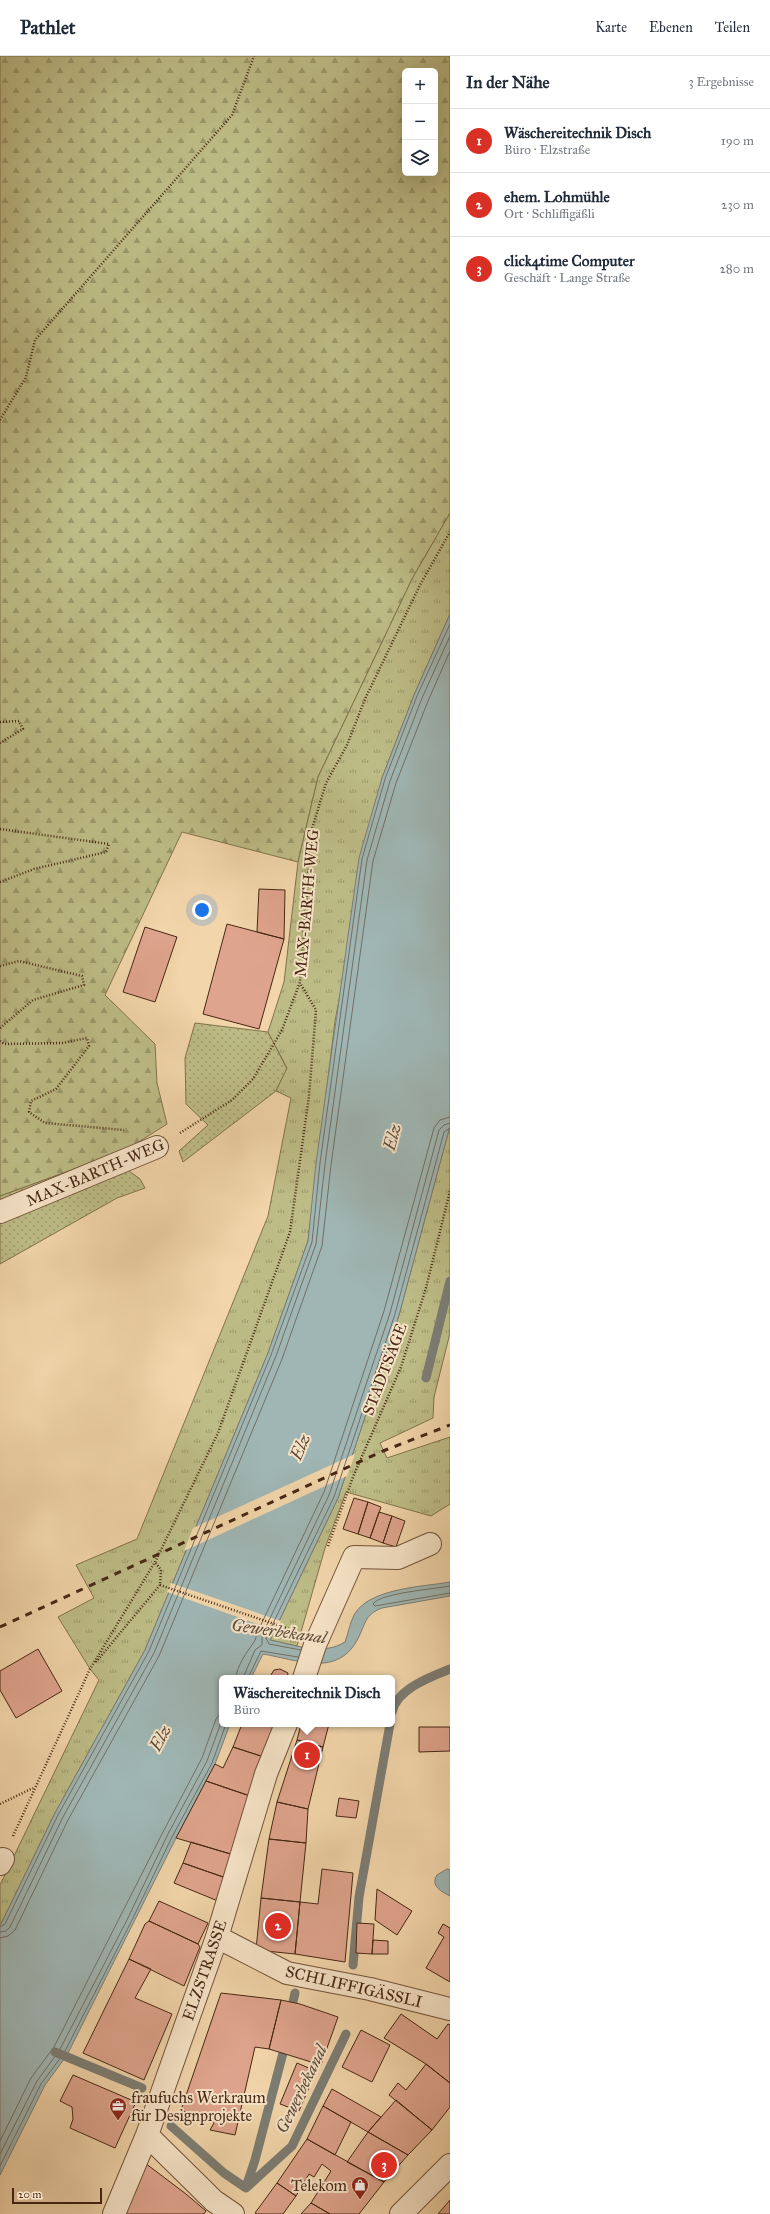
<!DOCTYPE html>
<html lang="de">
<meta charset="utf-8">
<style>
body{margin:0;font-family:"IM FELL Great Primer",serif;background:#f6f6f7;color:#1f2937}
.controls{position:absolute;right:12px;top:12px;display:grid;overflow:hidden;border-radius:6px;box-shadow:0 4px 16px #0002}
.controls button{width:36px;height:36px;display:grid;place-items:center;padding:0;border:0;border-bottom:1px solid #e0e1e3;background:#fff;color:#1f2937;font:20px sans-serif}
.scale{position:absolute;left:12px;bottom:10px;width:90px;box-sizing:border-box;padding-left:4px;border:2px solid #472713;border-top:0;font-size:11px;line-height:14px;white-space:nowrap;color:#472713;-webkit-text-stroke:3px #f7e4c8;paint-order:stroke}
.you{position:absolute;left:202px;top:854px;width:14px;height:14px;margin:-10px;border:3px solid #fff;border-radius:50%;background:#1a73e8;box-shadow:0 0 0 6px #1a73e833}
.badge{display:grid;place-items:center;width:26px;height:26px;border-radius:50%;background:#d93025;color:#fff;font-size:13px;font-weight:700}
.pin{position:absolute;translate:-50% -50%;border:2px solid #fff;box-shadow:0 1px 4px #0006}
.popup{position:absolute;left:219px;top:1619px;width:176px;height:52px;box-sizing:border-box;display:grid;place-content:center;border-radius:6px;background:#fff;filter:drop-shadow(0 1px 3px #0005);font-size:13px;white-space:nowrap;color:#747a83}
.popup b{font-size:15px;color:#1f2937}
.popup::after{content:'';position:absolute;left:50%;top:100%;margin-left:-8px;border:8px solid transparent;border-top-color:#fff}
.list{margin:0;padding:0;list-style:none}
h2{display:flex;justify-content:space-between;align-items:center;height:52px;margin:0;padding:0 16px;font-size:17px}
h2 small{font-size:13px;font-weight:400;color:#747a83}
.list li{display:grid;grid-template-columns:26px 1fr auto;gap:12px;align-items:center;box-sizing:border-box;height:64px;padding:0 16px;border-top:1px solid #e0e1e3}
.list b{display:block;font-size:15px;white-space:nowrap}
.list p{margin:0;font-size:13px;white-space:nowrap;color:#747a83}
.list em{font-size:13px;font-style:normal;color:#747a83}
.icon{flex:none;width:22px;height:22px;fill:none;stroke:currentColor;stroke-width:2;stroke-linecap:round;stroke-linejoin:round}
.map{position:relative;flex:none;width:450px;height:2158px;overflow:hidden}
header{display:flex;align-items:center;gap:24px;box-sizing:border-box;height:56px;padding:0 20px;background:#fff;border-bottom:1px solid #e0e1e3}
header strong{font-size:19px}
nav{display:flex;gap:22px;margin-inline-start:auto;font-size:14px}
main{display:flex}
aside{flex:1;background:#fff}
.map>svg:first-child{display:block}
.grass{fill:url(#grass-dots);stroke:#82724c}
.forest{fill:url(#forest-firs);stroke:#82724c;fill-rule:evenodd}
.park{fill:url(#park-tufts);stroke:#82724c}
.water{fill:#9fb6b4;stroke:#7c7d74}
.pier{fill:#f2d5aa}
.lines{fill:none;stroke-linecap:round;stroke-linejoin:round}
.shore{stroke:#736e64;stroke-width:1}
.stream{stroke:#7c7d74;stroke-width:9}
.building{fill:#dfa48d;stroke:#472713}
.minor-casing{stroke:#725239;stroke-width:24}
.tertiary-casing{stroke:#725239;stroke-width:24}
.path{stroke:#472713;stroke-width:2.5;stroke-dasharray:1 2;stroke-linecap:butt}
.minor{stroke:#f7e4c8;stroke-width:22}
.tertiary{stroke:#f7e4c8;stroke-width:22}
.rail{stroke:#472713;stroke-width:3;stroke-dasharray:7 7;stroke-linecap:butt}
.labels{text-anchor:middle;stroke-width:4;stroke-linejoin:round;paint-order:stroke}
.street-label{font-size:16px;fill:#472713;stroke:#f7e4c8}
.poi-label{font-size:16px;fill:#472713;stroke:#f7e4c8;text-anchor:start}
.water-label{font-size:17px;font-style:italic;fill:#5d4b3b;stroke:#f7e4c8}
</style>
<header>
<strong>Pathlet</strong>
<nav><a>Karte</a><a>Ebenen</a><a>Teilen</a></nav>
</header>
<main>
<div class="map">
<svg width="450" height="2158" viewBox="0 0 450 2158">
<defs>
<pattern id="grass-dots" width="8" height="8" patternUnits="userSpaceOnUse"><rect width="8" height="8" fill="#bdbc86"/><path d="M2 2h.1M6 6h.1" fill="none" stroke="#9b996c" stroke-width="1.8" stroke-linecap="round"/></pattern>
<pattern id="forest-firs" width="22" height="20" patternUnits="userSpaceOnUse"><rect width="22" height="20" fill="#bdbc86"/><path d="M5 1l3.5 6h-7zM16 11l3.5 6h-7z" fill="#9b996c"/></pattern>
<pattern id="park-tufts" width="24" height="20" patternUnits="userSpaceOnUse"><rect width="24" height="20" fill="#bdbc86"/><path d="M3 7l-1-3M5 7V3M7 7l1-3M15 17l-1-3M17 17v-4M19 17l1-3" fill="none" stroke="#9b996c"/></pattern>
</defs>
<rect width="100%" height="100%" fill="#f2d5aa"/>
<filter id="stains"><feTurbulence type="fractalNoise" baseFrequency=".005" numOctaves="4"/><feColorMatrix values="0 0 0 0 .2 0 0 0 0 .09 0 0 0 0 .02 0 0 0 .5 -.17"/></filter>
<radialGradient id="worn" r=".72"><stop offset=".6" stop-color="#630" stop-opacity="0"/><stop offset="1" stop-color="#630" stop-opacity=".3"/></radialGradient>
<path class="grass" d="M 195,967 L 268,976 L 287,1013 L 276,1035 L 183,1106 L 179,1095 L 208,1069 L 186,1048 L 185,1002 Z
M 126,1094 L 129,1115 L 140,1123 L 145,1132 L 117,1142 L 0,1208 L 0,1140 Z"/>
<path class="forest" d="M 0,0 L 450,0 L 450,457 L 412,523 L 318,721 L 298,806 L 182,776 L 105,939 L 155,988 L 157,1027 L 167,1068 L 126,1094 L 0,1140 ZM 405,15 L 435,15 L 435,117 L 405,117 Z"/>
<path class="park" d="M 450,457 L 450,558 L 414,639 L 382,722 L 335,965 L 308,1185 L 268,1297 L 145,1594 L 55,1757 L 0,1870 L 0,1829 L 99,1624 L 90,1613 L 58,1561 L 94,1542 L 76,1509 L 137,1483 L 268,1160 L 291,1042 L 276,1035 L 287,1012 L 268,976 L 284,926 L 298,806 L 318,721 L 412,523 Z
M 450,1070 L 450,1277 L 434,1341 L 433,1362 L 380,1387 L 387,1402 L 450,1381 L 450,1448 L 431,1460 L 346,1436 L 325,1492 L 297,1590 L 270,1584 L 338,1442 L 399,1259 Z"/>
<path class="water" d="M 450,558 L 450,1070 L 399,1259 L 338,1442 L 270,1584 C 295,1589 323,1600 345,1586 C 348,1578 350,1567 354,1559 C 369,1532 422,1531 450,1526 L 450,1540 L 382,1552 C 368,1557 366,1564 361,1576 C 342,1623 302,1605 263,1598 L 251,1622 L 222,1622 L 222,1668 L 230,1668 L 215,1708 L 176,1782 L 67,1999 L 45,2029 L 0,2119 L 0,1870 L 55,1757 L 145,1594 L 268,1297 L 308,1185 L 316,1107 L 359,802 L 382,722 L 414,639 Z
M 447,1813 L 450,1814 L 450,1840 C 442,1836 430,1830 437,1819 Z"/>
<path class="pier" d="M 355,1398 L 347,1420 L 184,1495 L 193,1472 Z
M 171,1527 L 281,1565 L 277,1575 L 167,1536 Z"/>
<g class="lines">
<path class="shore" d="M 450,1530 C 435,1533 380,1537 373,1548 L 375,1550 L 450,1537
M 301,1594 L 269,1588 L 266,1582 L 334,1441 L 395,1258 L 444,1076 L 450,1072
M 236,1622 C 237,1609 247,1596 254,1586 C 256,1584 256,1579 257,1577 L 324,1436 L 384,1255 L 434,1072 L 440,1064 L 450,1061
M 243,1622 L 255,1594 L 262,1589 L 262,1579 L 329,1439 L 390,1257 L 439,1074 L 444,1069 L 450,1067
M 248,1622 L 261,1595 L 298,1601
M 0,1871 L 5,1868 L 58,1759 L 149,1595 L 271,1299 L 312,1186 L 320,1107 L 362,803 L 385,723 L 417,640 L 450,568
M 0,1876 L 6,1875 L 10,1871 L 63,1761 L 154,1597 L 276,1300 L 316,1188 L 325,1108 L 367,804 L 390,725 L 422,642 L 450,580
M 0,1882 L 8,1880 L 15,1874 L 68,1764 L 159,1600 L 282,1303 L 322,1190 L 331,1109 L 373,805 L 396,727 L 428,645 L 450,595
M 0,2085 L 31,2022 L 54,1991 L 163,1776 L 202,1702 L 216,1663 L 222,1656
M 0,2098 L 37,2025 L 59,1995 L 127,1864 L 168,1778 L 207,1705 L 222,1664
M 0,2110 L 41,2028 L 64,1997 L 131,1866 L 172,1781 L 212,1707 L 226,1668"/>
<path class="stream" d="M 426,1322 L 450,1225
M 392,1656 C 397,1633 430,1621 450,1613
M 353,1909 L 359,1841 L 390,1668
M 293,1946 L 295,1937
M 55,1996 L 142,2032
M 171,2070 L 224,2117 L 246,2132
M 246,2131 L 255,2104 L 283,1997
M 246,2132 L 292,2090 L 346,1978"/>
</g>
<path class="building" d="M 259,833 L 285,834 L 284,883 L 257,876 Z
M 227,868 L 284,883 L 259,973 L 203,958 Z
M 145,871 L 177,881 L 155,946 L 123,936 Z
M 354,1442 L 368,1446 L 358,1478 L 343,1473 Z
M 368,1446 L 381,1451 L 370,1482 L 358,1478 Z
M 379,1456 L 392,1460 L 383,1487 L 370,1482 Z
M 392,1460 L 405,1465 L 396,1491 L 383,1487 Z
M 38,1593 L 62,1635 L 16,1662 L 0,1634 L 0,1615 Z
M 280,1613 L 288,1617 L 287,1622 L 269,1622 L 274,1614 Z
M 242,1668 L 274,1669 L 267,1702 L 233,1691 Z
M 301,1668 L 329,1668 L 323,1691 L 297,1684 Z
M 419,1671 L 450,1671 L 450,1695 L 419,1696 Z
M 297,1684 L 323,1691 L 308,1753 L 277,1746 Z
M 233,1691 L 267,1702 L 253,1741 L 206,1725 L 215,1708 L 223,1712 Z
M 206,1725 L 253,1741 L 234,1799 L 176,1782 Z
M 339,1742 L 359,1745 L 356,1762 L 336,1760 Z
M 277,1746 L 308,1753 L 306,1787 L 269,1783 Z
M 269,1783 L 306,1787 L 300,1846 L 261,1842 Z
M 191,1786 L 234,1799 L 226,1822 L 183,1807 Z
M 183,1807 L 226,1822 L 218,1845 L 174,1827 Z
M 322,1813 L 353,1817 L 345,1906 L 295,1898 L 300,1846 L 318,1848 Z
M 377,1833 L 412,1855 L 397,1879 L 375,1864 Z
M 261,1842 L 300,1846 L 295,1898 L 256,1894 Z
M 159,1845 L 208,1867 L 198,1888 L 149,1865 Z
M 149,1865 L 198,1888 L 200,1891 L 184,1930 L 129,1903 L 145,1868 Z
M 357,1867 L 374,1868 L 372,1898 L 356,1897 Z
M 443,1868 L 450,1872 L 450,1926 L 426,1912 L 444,1881 L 438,1877 Z
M 373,1884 L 388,1885 L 388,1898 L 372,1898 Z
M 129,1903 L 151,1913 L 135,1942 L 172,1958 L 144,2024 L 83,1997 Z
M 221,1937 L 281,1944 L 269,1993 L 255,1991 L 235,2079 L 210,2074 L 214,2067 L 181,2054 Z
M 281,1944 L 300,1948 L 338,1961 L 321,2009 L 269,1993 Z
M 401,1958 L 437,1983 L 448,1968 L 450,1969 L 450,2027 L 426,2008 L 384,1982 Z
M 361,1974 L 390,1989 L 372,2026 L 342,2011 Z
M 297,2007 L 316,2015 L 299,2055 L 280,2048 Z
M 426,2008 L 450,2027 L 450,2051 L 432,2074 L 389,2039 L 398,2027 L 406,2034 Z
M 73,2019 L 136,2046 L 115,2092 L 70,2072 L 73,2063 L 72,2051 L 60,2045 Z
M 332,2033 L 381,2061 L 368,2076 L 323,2050 Z
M 396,2044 L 432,2074 L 408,2099 L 368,2076 Z
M 323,2050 L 351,2066 L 335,2099 L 307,2083 Z
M 368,2076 L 408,2099 L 384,2126 L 347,2106 Z
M 307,2083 L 384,2126 L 359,2158 L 330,2158 L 311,2147 L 331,2115 L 322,2108 L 314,2121 L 309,2118 L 296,2140 L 277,2127 Z
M 145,2107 L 186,2138 L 206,2155 L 204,2158 L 123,2158 Z
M 277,2127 L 296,2140 L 283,2158 L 257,2158 L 255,2157 Z
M 450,2144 L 450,2158 L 438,2158 Z
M 311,2147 L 330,2158 L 301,2158 Z"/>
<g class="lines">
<g class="minor-casing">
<path id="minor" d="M 0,1156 L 157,1091
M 304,1622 L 315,1589 L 354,1501 L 398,1502 L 430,1488
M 0,1808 L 3,1803
M 217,1881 L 287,1917 L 370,1933 L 450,1953
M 147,2079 L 214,2145 L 233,2158
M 114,2158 L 147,2079 L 217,1881 L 266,1718 L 286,1668"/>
</g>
<g class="tertiary-casing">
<path id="tertiary" d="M 401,2158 L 450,2109"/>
</g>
<path class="path" d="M 0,364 L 26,321 L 35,284 L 232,59 L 254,0
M 0,666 L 19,665 L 23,673 L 0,687
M 0,773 L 109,788 L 106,796 L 34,813 L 0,826
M 0,910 L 19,905 L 82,920 L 84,929 L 33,944 L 0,972
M 0,985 L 4,988 L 62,987 L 87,982 L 89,990 L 56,1033 L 31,1045 L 29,1056 L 45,1067 L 124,1074
M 180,1077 L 232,1044 L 253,1023 L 282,974 L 300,926 L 312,773 L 326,727 L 347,689 L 365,643 L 420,529 L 450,476
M 328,1490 L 353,1421 L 401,1311 L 426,1232 L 450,1135
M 160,1529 L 292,1574
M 96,1606 L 160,1529 L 161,1514 L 155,1506
M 0,1748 L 33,1732
M 13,1780 L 90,1613 L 155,1506 L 218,1377 L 290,1176 L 309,1040 L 316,954 L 300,927"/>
<use href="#minor" class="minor"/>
<use href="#tertiary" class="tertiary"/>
<path class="rail" d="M 0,1571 L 383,1395 L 450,1369"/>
</g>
<defs>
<g id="office-pin" transform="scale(0.9)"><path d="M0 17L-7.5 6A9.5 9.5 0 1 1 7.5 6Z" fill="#8f2418" stroke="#f7e4c8"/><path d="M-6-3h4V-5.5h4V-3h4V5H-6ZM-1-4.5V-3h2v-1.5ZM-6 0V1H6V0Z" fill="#fff"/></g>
<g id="shop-pin" transform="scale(0.9)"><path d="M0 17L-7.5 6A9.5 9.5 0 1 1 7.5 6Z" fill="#8f2418" stroke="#f7e4c8"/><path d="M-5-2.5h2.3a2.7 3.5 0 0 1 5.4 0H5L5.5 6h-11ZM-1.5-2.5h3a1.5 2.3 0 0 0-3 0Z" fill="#fff"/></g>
</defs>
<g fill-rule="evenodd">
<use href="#office-pin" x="118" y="2050"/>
<use href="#shop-pin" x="360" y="2129"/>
</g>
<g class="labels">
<g class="street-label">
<text transform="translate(306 847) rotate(-85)" y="6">MAX-BARTH-WEG</text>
<text transform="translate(95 1116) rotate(-23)" y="6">MAX-BARTH-WEG</text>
<text transform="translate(384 1313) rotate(-69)" y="6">STADTSÄGE</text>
<text transform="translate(204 1914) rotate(-71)" y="6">ELZSTRASSE</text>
<text transform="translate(354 1930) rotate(13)" y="6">SCHLIFFIGÄSSLI</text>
</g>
<g class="poi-label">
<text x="131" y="2047">fraufuchs Werkraum<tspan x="131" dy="18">für Designprojekte</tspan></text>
<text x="347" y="2135" text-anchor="end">Telekom</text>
</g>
<g class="water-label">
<text transform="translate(392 1081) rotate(-75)" y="6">Elz</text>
<text transform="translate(300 1391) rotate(-67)" y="6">Elz</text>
<text transform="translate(279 1575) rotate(8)" y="6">Gewerbekanal</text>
<text transform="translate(160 1682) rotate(-62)" y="6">Elz</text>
<text transform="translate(301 2033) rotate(-64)" y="6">Gewerbekanal</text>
</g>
</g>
<rect width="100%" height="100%" filter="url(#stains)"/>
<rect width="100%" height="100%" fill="url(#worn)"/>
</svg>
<div class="controls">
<button>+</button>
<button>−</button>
<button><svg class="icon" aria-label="layers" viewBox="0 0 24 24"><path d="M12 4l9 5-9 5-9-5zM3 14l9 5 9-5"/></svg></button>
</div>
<div class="scale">20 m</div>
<div class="you"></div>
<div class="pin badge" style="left:307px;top:1699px">1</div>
<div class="popup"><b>Wäschereitechnik Disch</b>Büro</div>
<div class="pin badge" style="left:278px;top:1870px">2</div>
<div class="pin badge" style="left:384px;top:2109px">3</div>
</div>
<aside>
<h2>In der Nähe<small>3 Ergebnisse</small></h2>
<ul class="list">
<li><span class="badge">1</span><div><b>Wäschereitechnik Disch</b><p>Büro · Elzstraße</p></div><em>190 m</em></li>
<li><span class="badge">2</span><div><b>ehem. Lohmühle</b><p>Ort · Schliffigäßli</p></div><em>230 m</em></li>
<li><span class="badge">3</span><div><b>click4time Computer</b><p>Geschäft · Lange Straße</p></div><em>280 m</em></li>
</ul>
</aside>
</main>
